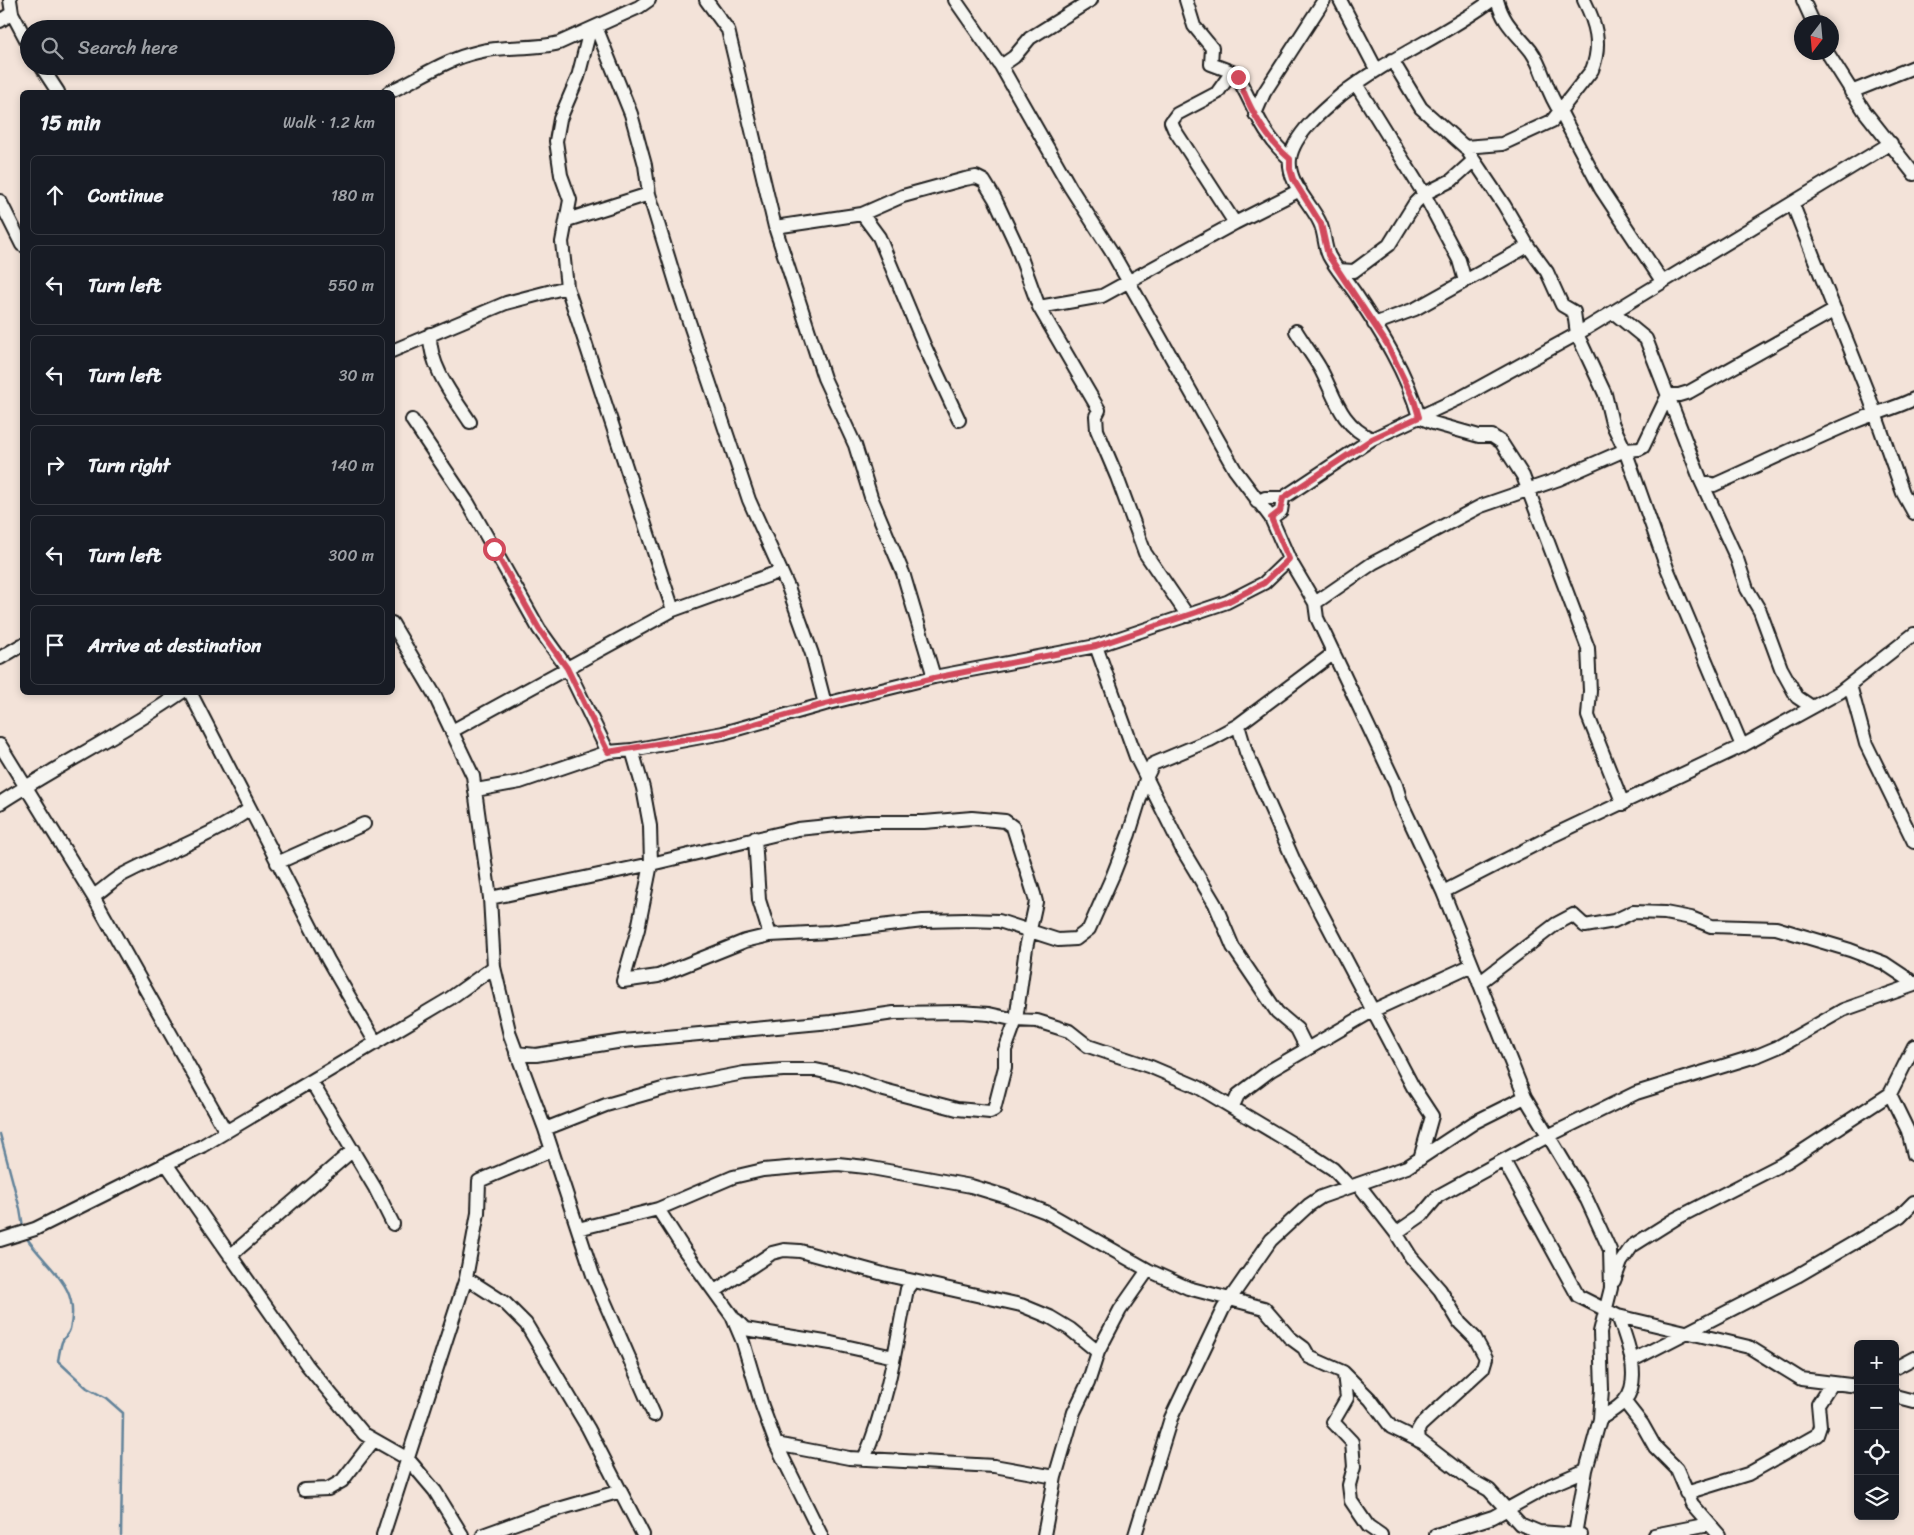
<!DOCTYPE html>
<meta charset="utf-8">
<style>
body{margin:0;font-family:Sriracha,sans-serif;background:#20242c;color:#f1f3f6}
.controls{position:absolute;right:15px;bottom:15px;display:grid;overflow:hidden;border-radius:8px;box-shadow:0 2px 8px #0003}
.controls button{width:45px;height:45px;display:grid;place-items:center;padding:0;border:0;border-bottom:1px solid #363941;background:#171b24;color:#f1f3f6;font:25px sans-serif}
.compass{position:absolute;left:1794px;top:15px;width:45px;height:45px;border-radius:50%;background:#171b24;box-shadow:0 2px 8px #0003;rotate:196deg}
.stop{position:absolute;width:15px;height:15px;margin:-11px;border:4px solid #d1495b;border-radius:50%;background:#fff}
.stop.end{background:#d1495b;border-color:#fff;box-shadow:0 1px 5px #0008}
.list{margin:0;padding:0;list-style:none}
h2{display:flex;justify-content:space-between;align-items:center;height:65px;margin:0;padding:0 20px;font-size:21px}
h2 small{font-size:16px;font-weight:400;color:#9ea1a6}
.list li{display:grid;grid-template-columns:32px 1fr auto;gap:15px;align-items:center;box-sizing:border-box;height:80px;margin:0 10px 10px;padding:0 10px;border:1px solid #363941;border-radius:8px}
.list b{display:block;font-size:19px;white-space:nowrap}
.list em{font-size:16px;font-style:normal;color:#9ea1a6}
.icon{flex:none;width:28px;height:28px;fill:none;stroke:currentColor;stroke-width:2;stroke-linecap:round;stroke-linejoin:round}
.map{position:relative;flex:none;width:1914px;height:1535px;overflow:hidden}
.search{position:absolute;background:#171b24;box-shadow:0 2px 8px #0003;left:20px;top:20px;width:375px;height:55px;display:flex;align-items:center;gap:12px;box-sizing:border-box;padding:0 18px;border-radius:28px;color:#9ea1a6;font-size:19px}
.panel{position:absolute;background:#171b24;box-shadow:0 2px 8px #0003;left:20px;top:90px;width:375px;height:605px;border-radius:8px}
.map>svg:first-child{display:block}
.lines{fill:none;stroke-linecap:round;stroke-linejoin:round}
.stream{stroke:#62839a;stroke-width:2.5}
.minor-casing{stroke:#1c1c1c;stroke-width:16}
.minor{stroke:#f6f6f2;stroke-width:12}
.route{stroke:#d1495b;stroke-width:6}
</style>
<div class="map">
<svg width="1914" height="1535" viewBox="0 0 1914 1535">
<rect width="100%" height="100%" fill="#f3e3d9"/>
<filter id="ink" filterUnits="userSpaceOnUse"><feTurbulence type="fractalNoise" baseFrequency=".02" numOctaves="2"/><feDisplacementMap in="SourceGraphic" scale="10" xChannelSelector="R" yChannelSelector="G"/><feConvolveMatrix kernelMatrix="1 2 1 2 8 2 1 2 1" color-interpolation-filters="sRGB"/></filter>
<g filter="url(#ink)">
<g class="lines">
<path class="stream" d="M 0,1134 L 20,1209 L 23,1227
M 26,1237 C 48,1270 81,1285 70,1329 C 69,1334 64,1337 62,1342 C 60,1348 59,1355 58,1361 L 87,1388 L 106,1398 L 123,1413 L 121,1535"/>
<g class="minor-casing">
<path id="minor" d="M 10,0 L 12,13 L 29,45
M 706,0 L 728,30 L 775,227 L 824,378 L 855,445 L 871,497 L 903,573 L 934,677
M 955,0 L 1001,66 L 1070,187 L 1113,254 L 1235,470 L 1271,518 L 1289,559 L 1315,603 L 1317,618 L 1396,785 L 1401,802 L 1443,892 L 1525,1097 L 1587,1200 L 1610,1250 L 1611,1288 L 1600,1332 L 1602,1389 L 1600,1419 L 1586,1470 L 1575,1535
M 1186,0 L 1194,26 L 1212,48 L 1211,64 L 1235,73 C 1255,106 1259,132 1290,159
M 1340,0 L 1376,69
M 1492,0 C 1444,36 1388,58 1341,95 C 1323,110 1293,135 1290,159 C 1287,183 1311,203 1320,223 C 1325,233 1324,246 1329,256 C 1336,269 1347,281 1355,293 C 1381,332 1407,373 1419,417 L 1433,423 L 1479,436 L 1492,436 L 1501,442 L 1523,476 L 1588,648 L 1590,691 L 1588,716 L 1623,804
M 1497,0 C 1504,25 1516,32 1531,51 C 1544,69 1546,92 1560,111 L 1601,189 L 1662,281
M 1803,0 L 1813,22
M 0,21 L 12,13
M 596,27 L 631,114 L 645,165 L 649,194 L 677,286 L 749,500 L 788,587 L 812,654 L 825,704
M 590,30 L 578,77 L 560,119 L 556,141 L 561,175 L 570,200 L 562,242 L 567,287 L 673,610
M 1827,52 L 1865,112 L 1914,174
M 1392,60 L 1421,108 L 1465,147 L 1504,205 L 1528,246 L 1547,272 L 1562,305 L 1574,312 L 1577,334 L 1605,394 L 1612,423 L 1625,450 L 1667,568 L 1742,746
M 41,66 L 58,92
M 1001,66 L 1014,57 L 1030,38 L 1091,0
M 1232,72 L 1217,93 L 1177,114 L 1171,122 L 1174,129 L 1235,223
M 1356,84 L 1424,194 L 1459,260 L 1465,281
M 389,92 C 418,79 446,59 478,52 C 504,45 533,50 559,43 L 639,7 L 649,0
M 1851,92 L 1914,67
M 1255,114 L 1264,93 L 1324,0
M 1465,147 L 1502,144 L 1552,121 L 1592,70 C 1602,44 1596,24 1584,0
M 0,201 L 22,245
M 1793,205 L 1870,399 L 1903,493 L 1914,513
M 862,214 L 879,237 L 925,347 L 959,420
M 567,220 L 649,194
M 775,227 L 862,214 L 903,196 L 965,179 L 976,177 L 984,181 L 995,199 L 1016,244 L 1039,307 L 1099,410 L 1096,416 L 1097,430 L 1117,477 L 1145,553 L 1188,616
M 1338,270 L 1354,271 L 1389,245 L 1415,203 L 1424,194 L 1452,180 L 1473,161
M 1039,307 L 1102,296 L 1235,223 L 1300,190
M 1613,312 L 1646,339 L 1701,481 L 1737,559 L 1747,589 L 1760,611 L 1781,668 L 1797,697 L 1812,707
M 1374,324 L 1415,309 L 1528,246
M 1296,331 C 1304,344 1313,356 1320,368 C 1335,396 1340,425 1372,439
M 430,334 C 429,366 453,396 470,422
M 392,351 L 506,303 L 567,287
M 412,420 L 468,503 L 539,629 L 567,668 L 608,752
M 1701,481 L 1714,485 C 1761,464 1807,442 1854,422 C 1874,413 1894,409 1914,399
M 1257,502 L 1265,498 L 1283,498 L 1372,439 L 1462,397 L 1577,334 L 1891,143
M 1271,518 L 1281,511 L 1283,498
M 1315,603 L 1373,563 L 1481,506 L 1559,479 L 1625,450 L 1639,449 L 1643,447 L 1668,395 L 1679,395 L 1689,392 L 1835,310
M 392,623 L 434,694 L 473,776 L 490,898 L 494,967 L 510,1035 L 545,1129 L 593,1275 L 654,1415
M 1096,646 L 1136,757 L 1182,849 L 1215,904 L 1233,947 L 1277,1012 L 1297,1029 L 1307,1049
M 0,658 L 22,645
M 1850,685 L 1866,744 L 1914,842
M 190,692 L 328,960 L 376,1043
M 1238,725 L 1246,752 L 1294,861 L 1413,1087 L 1432,1116 L 1420,1159
M 452,731 L 673,610 L 781,571
M 0,745 L 93,896 L 226,1132
M 632,750 L 643,788 L 650,826 L 651,864 L 638,929 L 623,981 L 658,976 L 745,941 L 770,935 L 829,932 L 923,921 L 966,920 L 999,921 L 1058,940 L 1076,939 L 1089,929 L 1113,875 L 1129,834 L 1147,776 L 1153,764 L 1210,740 L 1238,725 L 1334,653
M 476,790 L 520,782 L 608,752 L 632,750 L 723,733 L 825,704 L 934,677 L 1096,646 L 1227,602 L 1264,583 L 1289,559
M 0,803 C 60,764 124,733 182,692
M 755,838 L 759,900 L 770,935
M 277,863 L 364,824
M 1443,892 L 1554,835 L 1742,746 L 1840,692 L 1914,634
M 93,896 C 104,890 113,879 124,874 C 166,852 210,837 250,809
M 490,898 L 651,864 L 798,829 L 867,822 L 924,822 L 972,818 L 1005,821 L 1013,827 L 1034,894 L 1036,902 L 1026,948 L 1016,1020 L 989,1014 L 960,1012 L 894,1013 L 831,1022 L 623,1041 L 536,1055 L 516,1053
M 1479,983 L 1556,924 L 1573,915 L 1585,926 L 1614,921 L 1633,912 L 1665,913 L 1691,918 L 1711,926 L 1776,928 L 1850,950 L 1884,963 L 1914,983
M 311,1081 L 375,1188 L 393,1224
M 1890,1094 L 1908,1131 L 1914,1155
M 1233,1106 L 1238,1095 L 1271,1070 L 1374,1010 L 1472,965
M 545,1129 L 606,1105 L 666,1088 L 744,1073 L 783,1070 L 816,1070 L 844,1076 L 884,1090 L 957,1109 L 990,1112 L 994,1110 L 1005,1067 L 1005,1050 L 1016,1020 L 1037,1021 L 1069,1031 L 1088,1046 L 1151,1067 L 1198,1087 L 1305,1151 L 1333,1169 L 1349,1186
M 1504,1161 L 1578,1296 L 1618,1316 L 1749,1347 L 1801,1379 L 1858,1386
M 167,1165 L 307,1365 L 364,1434 L 408,1459 L 435,1491 L 462,1535
M 1358,1184 L 1396,1233 L 1411,1257 L 1440,1290 L 1460,1323 L 1475,1338 L 1486,1358 L 1483,1368 L 1421,1425 L 1418,1430 L 1419,1441
M 658,1209 L 685,1251 L 732,1316 L 743,1342 L 762,1406 L 776,1444 L 821,1535
M 578,1229 L 658,1209 L 733,1177 L 763,1170 L 810,1166 L 838,1164 L 866,1167 L 971,1186 L 1004,1196 L 1046,1212 L 1148,1270 L 1188,1288 L 1264,1308 L 1289,1337 L 1304,1348 L 1309,1357 L 1343,1372 L 1370,1399 L 1391,1427 L 1422,1442 L 1471,1480 L 1489,1490 L 1520,1524 L 1539,1532 L 1581,1535
M 1396,1233 L 1422,1215 L 1438,1196 L 1548,1136 L 1636,1093 L 1759,1055 L 1778,1047 L 1843,1010 L 1914,985
M 0,1240 L 35,1229 L 202,1146 L 449,999 L 494,967
M 230,1256 L 353,1150
M 466,1278 L 505,1303 L 526,1324 L 588,1428 L 643,1535
M 1614,1281 L 1621,1262 L 1632,1246 L 1675,1219 L 1786,1162 L 1890,1094 L 1914,1046
M 715,1291 L 772,1253 L 784,1250 L 800,1251 L 887,1275 L 1021,1305 L 1050,1317 L 1070,1329 L 1098,1352
M 736,1320 L 745,1329 L 831,1343 L 894,1357
M 1631,1361 L 1797,1276 L 1900,1216 L 1914,1202
M 1895,1368 L 1914,1358
M 1344,1374 L 1347,1398 L 1333,1422 L 1352,1442 L 1354,1467 L 1349,1485 L 1351,1501 L 1368,1526 L 1381,1535
M 1895,1396 L 1914,1401
M 1624,1401 L 1642,1424 L 1655,1447 L 1677,1469 L 1692,1504 L 1719,1535
M 1600,1419 C 1608,1413 1619,1408 1625,1400 C 1643,1379 1626,1338 1618,1316
M 776,1444 L 849,1458 L 994,1466 L 1055,1477
M 864,1459 C 887,1406 896,1346 907,1289 L 913,1281
M 304,1490 L 328,1489 L 342,1481 L 373,1441
M 1686,1493 L 1748,1474 L 1817,1435 L 1820,1426 L 1818,1404 L 1831,1384
M 383,1535 L 466,1278 L 478,1213 L 479,1181 L 552,1150
M 483,1535 L 538,1515 L 621,1491
M 1044,1535 L 1055,1477 L 1074,1412 L 1088,1383 L 1098,1352 L 1120,1310 L 1148,1270
M 1135,1535 L 1171,1418 L 1223,1309 L 1271,1240 L 1309,1205 L 1321,1197 L 1407,1167 L 1475,1122 L 1525,1097
M 1436,1535 L 1493,1517 L 1551,1485 L 1586,1470
M 1654,1535 L 1709,1524"/>
</g>
<use href="#minor" class="minor"/>
</g>
</g>
<g class="lines" filter="url(#ink)">
<path class="route" d="M 494,549 L 539,629 L 567,668 L 608,752 L 723,733 L 825,704 L 934,678 L 1096,646 L 1227,602 L 1264,583 L 1289,559 L 1271,518 L 1280,511 L 1283,498 L 1372,439 L 1419,417 L 1414,400 L 1387,344 L 1328,255 L 1321,224 L 1293,179 L 1290,169 L 1290,159 C 1265,138 1249,108 1238,77"/>
</g>
</svg>
<div class="controls">
<button>+</button>
<button>−</button>
<button><svg class="icon" aria-label="locate" viewBox="0 0 24 24"><circle cx="12" cy="12" r="6"/><path d="M12 2v4M12 18v4M2 12h4M18 12h4"/></svg></button>
<button><svg class="icon" aria-label="layers" viewBox="0 0 24 24"><path d="M12 4l9 5-9 5-9-5zM3 14l9 5 9-5"/></svg></button>
</div>
<svg class="compass" viewBox="-18 -18 36 36"><path d="M0-13l5 13h-10z" fill="#e53935"/><path d="M0 13l5-13h-10z" fill="#9ea1a6"/></svg>
<div class="stop" style="left:494px;top:549px"></div>
<div class="stop end" style="left:1238px;top:77px"></div>
<div class="search"><svg class="icon" aria-label="search" viewBox="0 0 24 24"><circle cx="10" cy="10" r="6"/><path d="M15 15l6 6"/></svg>Search here</div>
<section class="panel">
<h2>15 min<small>Walk · 1.2 km</small></h2>
<ul class="list">
<li><svg class="icon" aria-label="ahead" viewBox="0 0 24 24"><path d="M12 20V5M6 11l6-6 6 6"/></svg><div><b>Continue</b></div><em>180 m</em></li>
<li><svg class="icon" aria-label="left" viewBox="0 0 24 24"><path d="M17 20v-9H6M10 6l-5 5 5 5"/></svg><div><b>Turn left</b></div><em>550 m</em></li>
<li><svg class="icon" aria-label="left" viewBox="0 0 24 24"><path d="M17 20v-9H6M10 6l-5 5 5 5"/></svg><div><b>Turn left</b></div><em>30 m</em></li>
<li><svg class="icon" aria-label="right" viewBox="0 0 24 24"><path d="M7 20v-9h11M14 6l5 5-5 5"/></svg><div><b>Turn right</b></div><em>140 m</em></li>
<li><svg class="icon" aria-label="left" viewBox="0 0 24 24"><path d="M17 20v-9H6M10 6l-5 5 5 5"/></svg><div><b>Turn left</b></div><em>300 m</em></li>
<li><svg class="icon" aria-label="arrive" viewBox="0 0 24 24"><path d="M6 21V4h12l-3 4 3 4H6"/></svg><div><b>Arrive at destination</b></div></li>
</ul>
</section>
</div>
